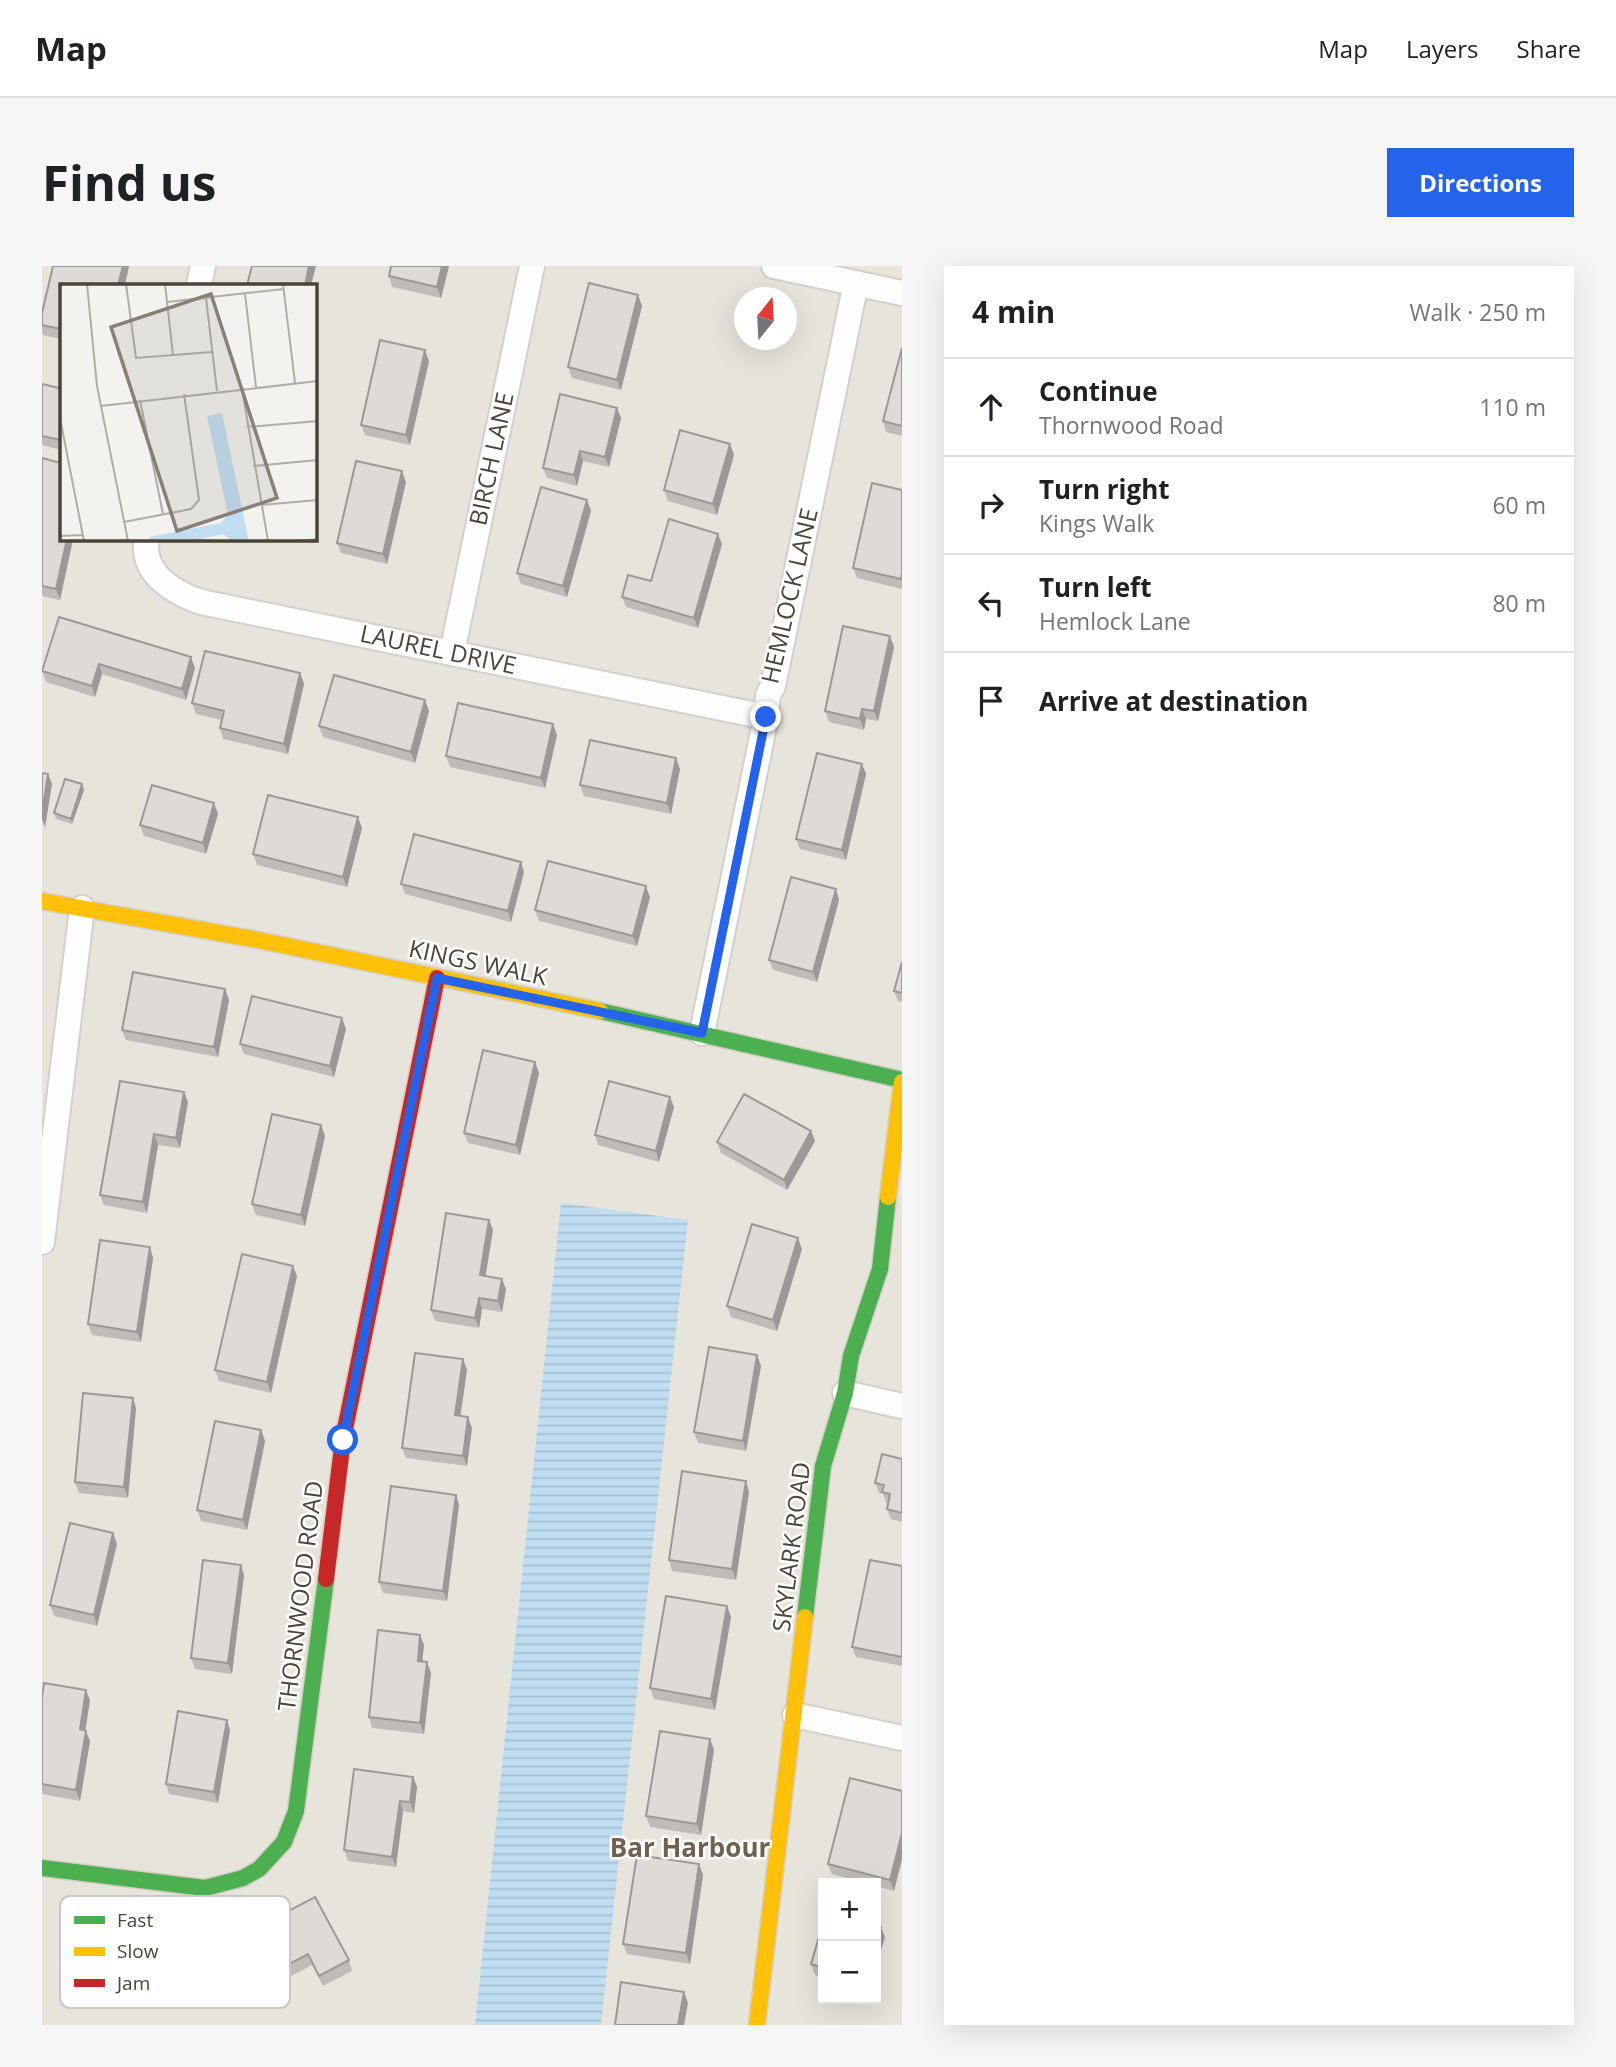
<!DOCTYPE html>
<meta charset="utf-8">
<style>
body{margin:0;font-family:"Open Sans",sans-serif;background:#f6f6f6;color:#202124}
.controls{position:absolute;right:21px;bottom:21px;display:grid;overflow:hidden;border-radius:0px;box-shadow:0 7px 28px #0002}
.controls button{width:63px;height:63px;display:grid;place-items:center;padding:0;border:0;border-bottom:2px solid #e0e0e0;background:#fff;color:#202124;font:35px sans-serif}
.compass{position:absolute;left:692px;top:21px;width:63px;height:63px;border-radius:50%;background:#fff;box-shadow:0 7px 28px #0002;rotate:18deg}
.stop{position:absolute;width:21px;height:21px;margin:-16px;border:5px solid #2563eb;border-radius:50%;background:#fff}
.stop.end{background:#2563eb;border-color:#fff;box-shadow:0 2px 7px #0008}
.list{margin:0;padding:0;list-style:none}
h2{display:flex;justify-content:space-between;align-items:center;height:91px;margin:0;padding:0 28px;font-size:30px}
h2 small{font-size:23px;font-weight:400;color:#757577}
.list li{display:grid;grid-template-columns:46px 1fr auto;gap:21px;align-items:center;box-sizing:border-box;height:98px;padding:0 28px;border-top:2px solid #e0e0e0}
.list b{display:block;font-size:26px;white-space:nowrap}
.list p{margin:0;font-size:23px;white-space:nowrap;color:#757577}
.list em{font-size:23px;font-style:normal;color:#757577}
.icon{flex:none;width:38px;height:38px;fill:none;stroke:currentColor;stroke-width:2;stroke-linecap:round;stroke-linejoin:round}
.map{position:relative;flex:none;width:860px;height:1759px;overflow:hidden;border-radius:0px}
header{display:flex;align-items:center;gap:42px;box-sizing:border-box;height:98px;padding:0 35px;background:#fff;border-bottom:2px solid #e0e0e0}
header strong{font-size:33px}
nav{display:flex;gap:38px;margin-inline-start:auto;font-size:24px}
.intro{display:flex;align-items:center;justify-content:space-between;box-sizing:border-box;height:168px;padding:0 42px}
h1{margin:0;font-size:49px}
.button{padding:18px 32px;border-radius:0px;background:#2563eb;color:#fff;font-size:24px;font-weight:700}
main{display:flex;gap:42px;padding:0 42px}
aside{flex:1;background:#fff;border-radius:0px;box-shadow:0 7px 28px #0002}
.map>svg:first-child{display:block}
.residential{fill:#e7e4dc;fill-rule:evenodd}
.education{fill:#eae5da}
.water{fill:url(#water-rules)}
.lines{fill:none;stroke-linecap:round;stroke-linejoin:round}
.street-casing{stroke:#d2d0cb;stroke-width:28}
.fast-casing{stroke:#d3cfc5;stroke-width:19}
.slow-casing{stroke:#d3cfc5;stroke-width:19}
.jam-casing{stroke:#d3cfc5;stroke-width:19}
.street{stroke:#fdfdfc;stroke-width:24}
.fast{stroke:#4caf50;stroke-width:16}
.slow{stroke:#ffc107;stroke-width:16}
.jam{stroke:#c62828;stroke-width:16}
.wall{fill:#bfbcb8}
.shaded-wall{fill:#9b9996}
.building{fill:#dedbd6;stroke:#9b9996;stroke-width:2}
.route{stroke:#2563eb;stroke-width:9}
.labels{text-anchor:middle;stroke-width:5;stroke-linejoin:round;paint-order:stroke}
.street-label{font-size:24px;fill:#4b4439;stroke:#fff}
.neighbourhood-label{font-size:26px;font-weight:bold;fill:#6e6250;stroke:#fff}
.inset-road{fill:none;stroke:#b0aca6;stroke-width:2}
.view{fill:#868178;fill-opacity:0.15;stroke:#868178;stroke-width:3.5}
.inset-edge{fill:none;stroke:#4b4439;stroke-width:3.5}
.key{fill:#fff;stroke:#c9c7c4;stroke-width:2}
.key-label{font-size:19px;fill:#4b4439}
</style>
<header>
<strong>Map</strong>
<nav><a>Map</a><a>Layers</a><a>Share</a></nav>
</header>
<div class="intro"><h1>Find us</h1><a class="button">Directions</a></div>
<main>
<div class="map">
<svg width="860" height="1759" viewBox="0 0 860 1759">
<defs>
<pattern id="water-rules" width="6" height="5" patternUnits="userSpaceOnUse" patternTransform="scale(1.75)"><rect width="6" height="5" fill="#c0ddf1"/><path d="M0 2.5h6" fill="none" stroke="#a6bfcf"/></pattern>
</defs>
<rect width="100%" height="100%" fill="#f4f2ee"/>
<path class="residential" d="M 0,0 L 761,0 L 860,20 L 860,1759 L 0,1759 ZM 19,19 L 273,19 L 273,273 L 19,273 ZM 702,32 L 744,32 L 744,74 L 702,74 ZM 781,1617 L 834,1617 L 834,1733 L 781,1733 Z"/>
<path class="education" d="M 761,0 L 860,0 L 860,20 Z"/>
<path class="water" d="M 519,937 L 646,954 L 559,1759 L 433,1759 Z"/>
<g class="lines">
<g class="street-casing">
<path id="street" d="M 732,0 L 860,27
M 157,19 L 161,0
M 105,273 C 98,307 132,327 159,336 L 724,451
M 410,387 L 490,0
M 660,767 L 724,451 L 726,429 L 731,420 L 814,17
M 0,976 L 40,642
M 803,1127 L 860,1140
M 753,1449 L 860,1472"/>
</g>
<g class="fast-casing">
<path id="fast" d="M 558,745 L 860,814
M 763,1351 L 781,1200 L 803,1127 L 809,1090 L 838,1003 L 846,931
M 0,1602 L 163,1622 L 201,1612 L 217,1603 L 242,1576 L 254,1545 L 284,1313"/>
</g>
<g class="slow-casing">
<path id="slow" d="M 0,635 L 216,674 L 558,745
M 846,931 L 860,816
M 715,1759 L 763,1351"/>
</g>
<g class="jam-casing">
<path id="jam" d="M 284,1313 L 301,1173 L 395,712"/>
</g>
<use href="#street" class="street"/>
<use href="#fast" class="fast"/>
<use href="#slow" class="slow"/>
<use href="#jam" class="jam"/>
</g>
<path class="wall" d="M 11,0 L 87,0 L 83,19 L 19,19 L 19,73 L 1,69 L 0,65 L 0,47 Z
M 407,0 L 399,32 L 350,21 L 347,10 Z
M 596,29 L 600,40 L 579,124 L 530,112 L 526,101 Z
M 860,82 L 860,170 L 844,166 L 841,155 Z
M 387,95 L 368,179 L 323,169 L 319,159 Z
M 19,112 L 19,184 L 0,179 L 0,118 L 17,122 Z
M 575,142 L 579,152 L 567,201 L 541,195 L 535,220 L 505,212 L 501,202 Z
M 692,189 L 675,249 L 626,235 L 622,224 Z
M 0,192 L 19,273 L 31,273 L 18,334 L 0,330 Z
M 364,216 L 345,298 L 299,287 L 295,277 Z
M 860,224 L 860,323 L 815,312 L 811,302 Z
M 549,245 L 525,331 L 479,318 L 475,307 Z
M 680,278 L 656,362 L 584,341 L 580,331 Z
M 17,351 L 153,402 L 144,434 L 60,408 L 53,431 L 4,416 L 0,405 Z
M 852,381 L 836,455 L 824,453 L 822,464 L 787,456 L 783,445 Z
M 258,407 L 262,418 L 246,488 L 181,473 L 178,462 L 180,454 L 154,448 L 150,437 Z
M 387,445 L 373,497 L 281,471 L 277,460 Z
M 515,469 L 503,522 L 408,501 L 404,490 Z
M 820,498 L 824,508 L 804,594 L 758,583 L 754,573 Z
M 638,503 L 629,548 L 542,530 L 538,519 Z
M 40,518 L 42,524 L 30,558 L 14,553 L 12,547 Z
M 172,537 L 176,548 L 164,588 L 102,570 L 98,559 Z
M 320,562 L 305,621 L 215,599 L 211,588 Z
M 482,606 L 469,656 L 363,628 L 359,618 Z
M 794,623 L 797,634 L 775,716 L 731,704 L 727,694 Z
M 608,631 L 595,680 L 497,655 L 493,644 Z
M 860,696 L 860,736 L 856,735 L 852,725 Z
M 183,723 L 187,734 L 176,791 L 84,774 L 80,764 Z
M 304,763 L 292,811 L 202,788 L 198,778 Z
M 493,796 L 497,807 L 478,889 L 426,877 L 422,867 Z
M 142,826 L 146,836 L 138,882 L 116,879 L 105,947 L 62,939 L 58,929 Z
M 632,841 L 617,896 L 556,879 L 553,869 Z
M 279,859 L 283,870 L 263,960 L 214,949 L 210,938 Z
M 769,865 L 773,875 L 745,924 L 679,887 L 675,876 Z
M 447,954 L 451,964 L 443,1010 L 464,1023 L 460,1046 L 440,1043 L 437,1062 L 393,1055 L 389,1044 Z
M 108,981 L 111,992 L 99,1076 L 50,1069 L 46,1058 Z
M 760,983 L 735,1065 L 689,1051 L 685,1040 Z
M 255,1010 L 229,1127 L 177,1115 L 173,1104 Z
M 715,1089 L 719,1100 L 704,1185 L 656,1177 L 652,1166 Z
M 421,1093 L 425,1104 L 418,1150 L 430,1162 L 425,1200 L 364,1192 L 360,1182 Z
M 94,1142 L 86,1232 L 37,1227 L 33,1216 Z
M 219,1164 L 223,1175 L 205,1264 L 159,1255 L 155,1244 Z
M 860,1193 L 860,1256 L 849,1253 L 845,1243 L 846,1237 L 844,1237 L 841,1228 L 837,1227 L 833,1217 Z
M 704,1215 L 707,1226 L 694,1314 L 630,1305 L 627,1294 Z
M 414,1229 L 417,1239 L 405,1335 L 341,1327 L 337,1316 Z
M 75,1278 L 55,1360 L 12,1350 L 8,1339 Z
M 860,1300 L 860,1400 L 814,1391 L 810,1381 Z
M 202,1309 L 190,1408 L 153,1403 L 149,1392 Z
M 685,1340 L 689,1351 L 673,1444 L 612,1433 L 608,1422 Z
M 382,1379 L 380,1396 L 385,1396 L 389,1407 L 382,1468 L 330,1462 L 327,1451 Z
M 0,1431 L 48,1434 L 43,1464 L 48,1475 L 38,1535 L 0,1528 Z
M 188,1464 L 176,1537 L 127,1528 L 124,1518 Z
M 668,1473 L 672,1484 L 659,1569 L 608,1561 L 604,1550 Z
M 371,1511 L 375,1521 L 372,1547 L 361,1545 L 354,1601 L 306,1595 L 302,1584 Z
M 860,1525 L 860,1593 L 852,1625 L 834,1620 L 834,1617 L 823,1617 L 790,1608 L 786,1598 Z
M 657,1598 L 661,1609 L 648,1698 L 585,1688 L 581,1678 Z
M 273,1631 L 307,1694 L 310,1705 L 281,1720 L 270,1699 L 206,1733 L 184,1691 L 180,1680 Z
M 781,1657 L 781,1712 L 773,1709 L 769,1698 Z
M 136,1677 L 140,1688 L 134,1733 L 46,1721 L 42,1710 Z"/>
<path class="shaded-wall" d="M 81,0 L 87,0 L 83,19 L 76,19 Z
M 267,0 L 274,0 L 269,19 L 263,19 Z
M 400,0 L 407,0 L 399,32 L 395,21 Z
M 596,29 L 600,40 L 579,124 L 575,114 Z
M 383,84 L 387,95 L 368,179 L 364,169 Z
M 575,142 L 579,152 L 567,201 L 563,191 Z
M 688,178 L 692,189 L 675,249 L 671,238 Z
M 538,185 L 541,195 L 535,220 L 532,209 Z
M 360,205 L 364,216 L 345,298 L 341,288 Z
M 545,234 L 549,245 L 525,331 L 521,320 Z
M 676,268 L 680,278 L 656,362 L 652,352 Z
M 25,273 L 31,273 L 18,334 L 14,323 Z
M 848,370 L 852,381 L 836,455 L 832,445 Z
M 149,391 L 153,402 L 144,434 L 140,423 Z
M 57,398 L 60,408 L 53,431 L 50,420 Z
M 258,407 L 262,418 L 246,488 L 242,478 Z
M 383,434 L 387,445 L 373,497 L 369,486 Z
M 820,443 L 824,453 L 822,464 L 818,453 Z
M 511,458 L 515,469 L 503,522 L 499,512 Z
M 634,492 L 638,503 L 629,548 L 625,537 Z
M 820,498 L 824,508 L 804,594 L 800,584 Z
M 6,508 L 10,518 L 3,562 L 0,553 L 0,548 Z
M 40,518 L 42,524 L 30,558 L 29,553 Z
M 172,537 L 176,548 L 164,588 L 161,577 Z
M 316,551 L 320,562 L 305,621 L 301,611 Z
M 479,596 L 482,606 L 469,656 L 466,645 Z
M 604,620 L 608,631 L 595,680 L 591,670 Z
M 794,623 L 797,634 L 775,716 L 771,706 Z
M 183,723 L 187,734 L 176,791 L 172,781 Z
M 300,752 L 304,763 L 292,811 L 288,800 Z
M 493,796 L 497,807 L 478,889 L 474,879 Z
M 142,826 L 146,836 L 138,882 L 134,872 Z
M 628,831 L 632,841 L 617,896 L 614,885 Z
M 279,859 L 283,870 L 263,960 L 259,949 Z
M 769,865 L 773,875 L 745,924 L 742,914 Z
M 112,868 L 116,879 L 105,947 L 101,936 Z
M 447,954 L 451,964 L 442,1020 L 438,1009 Z
M 756,972 L 760,983 L 735,1065 L 731,1054 Z
M 108,981 L 111,992 L 99,1076 L 95,1066 Z
M 251,1000 L 255,1010 L 229,1127 L 225,1116 Z
M 460,1013 L 464,1023 L 460,1046 L 456,1035 Z
M 437,1032 L 440,1043 L 437,1062 L 433,1052 Z
M 715,1089 L 719,1100 L 704,1185 L 701,1175 Z
M 421,1093 L 425,1104 L 417,1160 L 413,1149 Z
M 91,1132 L 94,1142 L 86,1232 L 82,1221 Z
M 426,1151 L 430,1162 L 425,1200 L 421,1190 Z
M 219,1164 L 223,1175 L 205,1264 L 201,1254 Z
M 704,1215 L 707,1226 L 694,1314 L 690,1303 Z
M 414,1229 L 417,1239 L 405,1335 L 401,1325 Z
M 71,1267 L 75,1278 L 55,1360 L 52,1349 Z
M 199,1299 L 202,1309 L 190,1408 L 186,1397 Z
M 685,1340 L 689,1351 L 673,1444 L 669,1433 Z
M 378,1369 L 382,1379 L 379,1406 L 376,1395 Z
M 385,1396 L 389,1407 L 382,1468 L 378,1457 Z
M 44,1424 L 48,1434 L 42,1474 L 38,1463 Z
M 185,1454 L 188,1464 L 176,1537 L 172,1526 Z
M 44,1465 L 48,1475 L 38,1535 L 34,1524 Z
M 668,1473 L 672,1484 L 659,1569 L 655,1558 Z
M 371,1511 L 375,1521 L 372,1547 L 368,1536 Z
M 358,1535 L 361,1545 L 354,1601 L 350,1591 Z
M 860,1567 L 860,1593 L 852,1625 L 848,1614 Z
M 657,1598 L 661,1609 L 648,1698 L 644,1687 Z
M 839,1661 L 843,1671 L 834,1701 L 834,1677 Z
M 136,1677 L 140,1688 L 134,1733 L 130,1723 Z
M 642,1726 L 646,1737 L 642,1759 L 636,1759 Z"/>
<path class="building" d="M 11,0 L 81,0 L 76,19 L 19,19 L 19,63 L 0,59 L 0,47 Z
M 210,0 L 267,0 L 263,19 L 205,19 Z
M 349,0 L 400,0 L 395,21 L 347,10 Z
M 547,17 L 596,29 L 575,114 L 526,101 Z
M 338,74 L 383,84 L 364,169 L 319,159 Z
M 860,82 L 860,160 L 841,155 Z
M 19,112 L 19,174 L 0,170 L 0,118 L 17,122 Z
M 518,128 L 575,142 L 563,191 L 538,185 L 532,209 L 501,202 Z
M 638,164 L 688,178 L 671,238 L 622,224 Z
M 0,192 L 19,197 L 19,273 L 25,273 L 14,323 L 0,320 Z
M 314,195 L 360,205 L 341,288 L 295,277 Z
M 830,217 L 860,224 L 860,308 L 859,313 L 811,302 Z
M 499,221 L 545,234 L 521,320 L 475,307 Z
M 627,253 L 676,268 L 652,352 L 580,331 L 586,309 L 609,315 Z
M 17,351 L 149,391 L 140,423 L 57,398 L 50,420 L 0,405 Z
M 801,360 L 848,370 L 832,445 L 820,443 L 818,453 L 783,445 Z
M 163,385 L 258,407 L 242,478 L 178,462 L 182,445 L 150,437 Z
M 292,409 L 383,434 L 369,486 L 277,460 Z
M 416,437 L 511,458 L 499,512 L 404,490 Z
M 548,474 L 634,492 L 625,537 L 538,519 Z
M 775,487 L 820,498 L 800,584 L 754,573 Z
M 0,507 L 6,508 L 0,548 Z
M 23,513 L 40,518 L 29,553 L 12,547 Z
M 110,519 L 172,537 L 161,577 L 98,559 Z
M 226,529 L 316,551 L 301,611 L 211,588 Z
M 372,568 L 479,596 L 466,645 L 359,618 Z
M 506,595 L 604,620 L 591,670 L 493,644 Z
M 749,611 L 794,623 L 771,706 L 727,694 Z
M 860,696 L 860,727 L 852,725 Z
M 91,706 L 183,723 L 172,781 L 80,764 Z
M 210,730 L 300,752 L 288,800 L 198,778 Z
M 441,784 L 493,796 L 474,879 L 422,867 Z
M 78,815 L 142,826 L 134,872 L 112,868 L 101,936 L 58,929 Z
M 567,815 L 628,831 L 614,885 L 553,869 Z
M 702,828 L 769,865 L 742,914 L 675,876 Z
M 230,848 L 279,859 L 259,949 L 210,938 Z
M 404,947 L 447,954 L 438,1009 L 460,1013 L 456,1035 L 437,1032 L 433,1052 L 389,1044 Z
M 710,958 L 756,972 L 731,1054 L 685,1040 Z
M 58,974 L 108,981 L 95,1066 L 46,1058 Z
M 200,988 L 251,1000 L 225,1116 L 173,1104 Z
M 667,1081 L 715,1089 L 701,1175 L 652,1166 Z
M 373,1087 L 421,1093 L 413,1149 L 426,1151 L 421,1190 L 360,1182 Z
M 41,1127 L 91,1132 L 82,1221 L 33,1216 Z
M 173,1155 L 219,1164 L 201,1254 L 155,1244 Z
M 840,1188 L 860,1193 L 860,1247 L 845,1243 L 848,1228 L 840,1226 L 842,1219 L 833,1217 Z
M 640,1205 L 704,1215 L 690,1303 L 627,1294 Z
M 349,1220 L 414,1229 L 401,1325 L 337,1316 Z
M 28,1257 L 71,1267 L 52,1349 L 8,1339 Z
M 161,1294 L 199,1299 L 186,1397 L 149,1392 Z
M 828,1294 L 860,1300 L 860,1391 L 810,1381 Z
M 624,1330 L 685,1340 L 669,1433 L 608,1422 Z
M 336,1364 L 378,1369 L 376,1395 L 385,1396 L 378,1457 L 327,1451 Z
M 2,1417 L 44,1424 L 38,1463 L 44,1465 L 34,1524 L 0,1518 L 0,1431 Z
M 136,1445 L 185,1454 L 172,1526 L 124,1518 Z
M 618,1465 L 668,1473 L 655,1558 L 604,1550 Z
M 312,1503 L 371,1511 L 368,1536 L 358,1535 L 350,1591 L 302,1584 Z
M 808,1512 L 860,1525 L 860,1567 L 848,1614 L 786,1598 Z
M 595,1589 L 657,1598 L 644,1687 L 581,1678 Z
M 273,1631 L 307,1694 L 277,1710 L 266,1688 L 202,1722 L 180,1680 Z
M 781,1657 L 781,1702 L 769,1698 Z
M 834,1659 L 839,1661 L 834,1677 Z
M 579,1716 L 642,1726 L 636,1759 L 573,1759 Z"/>
<g class="lines">
<path class="route" d="M 301,1174 L 395,712 L 660,767 L 724,451"/>
</g>
<g class="labels">
<g class="street-label">
<text transform="translate(450 193) rotate(-78)" y="8">BIRCH LANE</text>
<text transform="translate(748 330) rotate(-77)" y="8">HEMLOCK LANE</text>
<text transform="translate(396 384) rotate(12)" y="8">LAUREL DRIVE</text>
<text transform="translate(436 697) rotate(12)" y="8">KINGS WALK</text>
<text transform="translate(750 1281) rotate(-83)" y="8">SKYLARK ROAD</text>
<text transform="translate(259 1330) rotate(-83)" y="8">THORNWOOD ROAD</text>
</g>
<g class="neighbourhood-label">
<text x="648" y="1591">Bar Harbour</text>
</g>
</g>
<g transform="translate(18 18)">
<rect width="257" height="257" fill="#f4f2ee"/>
<path d="M 162,129 L 189,257 L 172,257 L 163,250 L 131,257 L 90,257 L 89,253 L 161,239 L 168,231 L 147,132 Z" fill="#c0ddf1"/>
<path class="inset-road" d="M 27,0 L 37,102 L 68,257M 66,0 L 76,74 L 152,68M 105,0 L 113,71M 223,0 L 235,99M 185,10 L 196,103M 146,14 L 157,107M 107,18 L 224,5M 182,105 L 208,257M 80,116 L 103,230M 41,122 L 258,97M 0,134 L 24,257M 187,143 L 258,137M 193,182 L 258,176M 201,221 L 258,216M 64,238 L 131,225 L 139,216 L 124,110M 0,252 L 22,251M 237,257 L 258,255"/>
<path class="view" d="M 151,10 L 217,214 L 117,247 L 51,43 Z"/>
<rect width="257" height="257" class="inset-edge"/>
</g>
<rect x="18" y="1630" width="230" height="112" rx="10" class="key"/>
<rect x="32" y="1650" width="31" height="8" fill="#4caf50"/>
<rect x="32" y="1681" width="31" height="9" fill="#ffc107"/>
<rect x="32" y="1713" width="31" height="8" fill="#c62828"/>
<g class="key-label">
<text x="75" y="1661">Fast</text>
<text x="75" y="1692">Slow</text>
<text x="75" y="1724">Jam</text>
</g>
</svg>
<div class="controls">
<button>+</button>
<button>−</button>
</div>
<svg class="compass" viewBox="-18 -18 36 36"><path d="M0-13l5 13h-10z" fill="#e53935"/><path d="M0 13l5-13h-10z" fill="#757577"/></svg>
<div class="stop" style="left:301px;top:1174px"></div>
<div class="stop end" style="left:724px;top:451px"></div>
</div>
<aside>
<h2>4 min<small>Walk · 250 m</small></h2>
<ul class="list">
<li><svg class="icon" aria-label="ahead" viewBox="0 0 24 24"><path d="M12 20V5M6 11l6-6 6 6"/></svg><div><b>Continue</b><p>Thornwood Road</p></div><em>110 m</em></li>
<li><svg class="icon" aria-label="right" viewBox="0 0 24 24"><path d="M7 20v-9h11M14 6l5 5-5 5"/></svg><div><b>Turn right</b><p>Kings Walk</p></div><em>60 m</em></li>
<li><svg class="icon" aria-label="left" viewBox="0 0 24 24"><path d="M17 20v-9H6M10 6l-5 5 5 5"/></svg><div><b>Turn left</b><p>Hemlock Lane</p></div><em>80 m</em></li>
<li><svg class="icon" aria-label="arrive" viewBox="0 0 24 24"><path d="M6 21V4h12l-3 4 3 4H6"/></svg><div><b>Arrive at destination</b></div></li>
</ul>
</aside>
</main>
